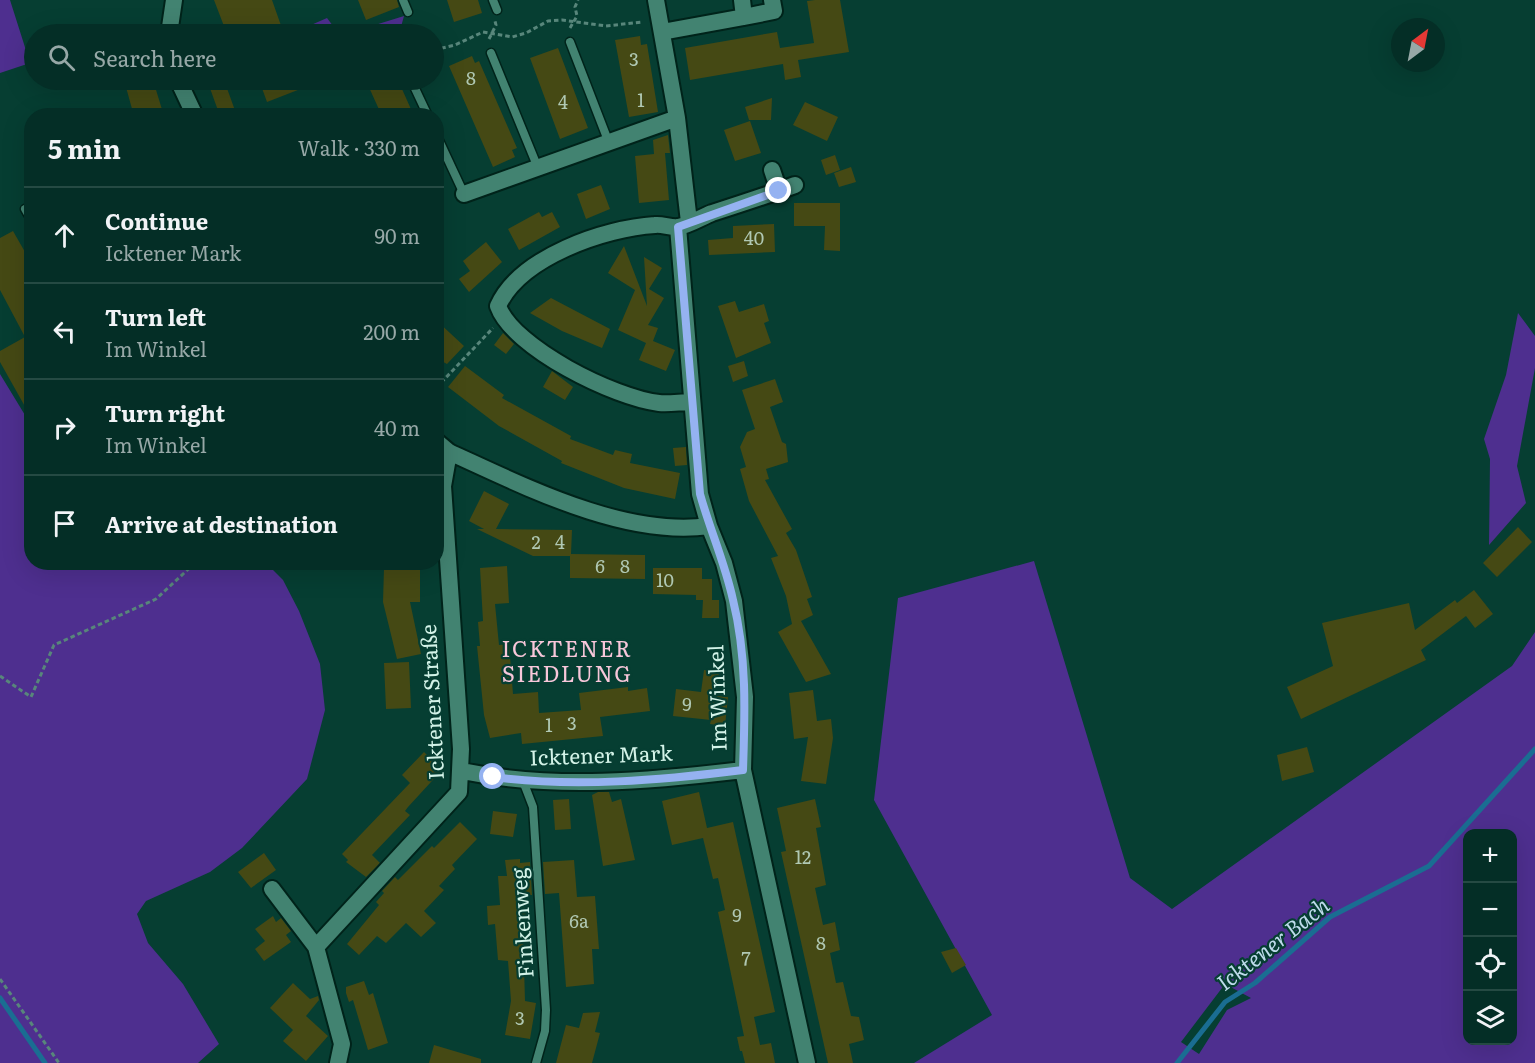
<!DOCTYPE html>
<meta charset="utf-8">
<style>
body{margin:0;font-family:Literata,serif;background:#123a32;color:#f1f3f6}
.controls{position:absolute;right:18px;bottom:18px;display:grid;overflow:hidden;border-radius:12px;box-shadow:0 6px 24px #0002}
.controls button{width:54px;height:54px;display:grid;place-items:center;padding:0;border:0;border-bottom:2px solid #254a43;background:#042e26;color:#f1f3f6;font:30px sans-serif}
.compass{position:absolute;left:1391px;top:18px;width:54px;height:54px;border-radius:50%;background:#042e26;box-shadow:0 6px 24px #0002;rotate:32deg}
.stop{position:absolute;width:18px;height:18px;margin:-14px;border:4px solid #95b2f1;border-radius:50%;background:#fff}
.stop.end{background:#95b2f1;border-color:#fff;box-shadow:0 2px 6px #0008}
.list{margin:0;padding:0;list-style:none}
h2{display:flex;justify-content:space-between;align-items:center;height:78px;margin:0;padding:0 24px;font-size:26px}
h2 small{font-size:20px;font-weight:400;color:#97a8a7}
.list li{display:grid;grid-template-columns:39px 1fr auto;gap:18px;align-items:center;box-sizing:border-box;height:96px;padding:0 24px;border-top:2px solid #254a43}
.list b{display:block;font-size:22px;white-space:nowrap}
.list p{margin:0;font-size:20px;white-space:nowrap;color:#97a8a7}
.list em{font-size:20px;font-style:normal;color:#97a8a7}
.icon{flex:none;width:33px;height:33px;fill:none;stroke:currentColor;stroke-width:2;stroke-linecap:round;stroke-linejoin:round}
.map{position:relative;flex:none;width:1535px;height:1063px;overflow:hidden}
.search{position:absolute;background:#042e26;box-shadow:0 6px 24px #0002;left:24px;top:24px;width:420px;height:66px;display:flex;align-items:center;gap:15px;box-sizing:border-box;padding:0 21px;border-radius:33px;color:#97a8a7;font-size:22px}
.panel{position:absolute;background:#042e26;box-shadow:0 6px 24px #0002;left:24px;top:108px;width:420px;height:462px;border-radius:24px}
.map>svg:first-child{display:block}
.green{fill:#4e2f8f;fill-rule:evenodd}
.lines{fill:none;stroke-linecap:round;stroke-linejoin:round}
.stream{stroke:#1a6d92;stroke-width:5}
.building{fill:#454914}
.lane-casing{stroke:#00231a;stroke-width:11}
.street-casing{stroke:#00231a;stroke-width:20}
.path{stroke:#58867b;stroke-width:3;stroke-dasharray:4.5 3;stroke-linecap:butt}
.lane{stroke:#428371;stroke-width:8}
.street{stroke:#428371;stroke-width:16}
.route{stroke:#95b2f1;stroke-width:8}
.labels{text-anchor:middle;stroke-width:4.5;stroke-linejoin:round;paint-order:stroke}
.number-label{font-size:18px;fill:#b0c8b3}
.street-label{font-size:21px;fill:#d3f3e8;stroke:#063e32}
.neighbourhood-label{font-size:22px;letter-spacing:1.5px;fill:#f8c7da;stroke:#063e32}
.water-label{font-size:22px;font-style:italic;fill:#bedbeb;stroke:#063e32}
</style>
<div class="map">
<svg width="1535" height="1063" viewBox="0 0 1535 1063">
<rect width="100%" height="100%" fill="#063e32"/>
<path class="green" d="M 0,0 L 10,0 L 30,63 L 0,73 Z
M 404,16 L 399,34 L 346,34 Z
M 327,18 L 339,34 L 296,34 L 295,32 Z
M 1518,313 L 1535,336 L 1535,368 L 1517,466 L 1526,503 L 1489,545 L 1490,459 L 1484,439 L 1506,375 Z
M 0,374 L 31,425 L 32,562 L 266,563 L 283,580 L 299,611 L 320,664 L 325,710 L 307,779 L 242,848 L 210,872 L 146,901 L 137,914 L 148,943 L 183,984 L 219,1044 L 198,1063 L 0,1063 Z
M 1034,561 L 1130,878 L 1172,909 L 1512,666 L 1535,632 L 1535,1063 L 914,1063 L 992,1015 L 874,800 L 898,598 ZM 1468,834 L 1512,834 L 1512,1040 L 1468,1040 ZM 1225,984 L 1251,998 L 1227,1010 L 1199,1054 L 1181,1042 Z"/>
<g class="lines">
<path class="stream" d="M 0,998 L 45,1063
M 1177,1063 L 1225,1002 L 1255,983 L 1330,917 L 1429,866 L 1535,749"/>
</g>
<path class="building" d="M 214,0 L 272,0 L 284,34 L 227,34 Z
M 358,0 L 397,0 L 399,7 L 366,20 Z
M 447,0 L 478,0 L 482,13 L 454,22 Z
M 815,0 L 840,0 L 849,52 L 798,60 L 801,77 L 785,80 L 783,64 L 690,80 L 685,48 L 777,32 L 780,48 L 814,43 L 807,1 Z
M 640,36 L 641,45 L 647,44 L 658,112 L 629,117 L 615,40 Z
M 558,48 L 588,128 L 560,139 L 530,58 Z
M 472,56 L 475,63 L 479,61 L 517,148 L 512,150 L 515,157 L 493,167 L 449,66 Z
M 124,80 L 153,80 L 164,116 L 134,116 Z
M 207,80 L 224,80 L 237,116 L 220,116 Z
M 259,80 L 321,80 L 321,81 L 267,102 Z
M 374,80 L 398,80 L 414,116 L 382,116 L 367,83 Z
M 772,98 L 771,120 L 749,120 L 745,107 Z
M 805,102 L 838,117 L 827,141 L 793,125 Z
M 750,121 L 761,153 L 735,161 L 724,130 Z
M 668,135 L 670,153 L 665,153 L 669,200 L 639,203 L 635,156 L 654,154 L 653,140 Z
M 835,155 L 840,170 L 826,175 L 821,160 Z
M 851,167 L 856,182 L 839,187 L 834,173 Z
M 601,185 L 610,209 L 586,219 L 577,194 Z
M 794,203 L 840,203 L 840,251 L 824,250 L 825,226 L 794,226 Z
M 539,212 L 542,217 L 552,212 L 560,227 L 519,250 L 508,229 Z
M 774,224 L 775,252 L 709,255 L 708,240 L 733,238 L 733,226 Z
M 13,231 L 29,259 L 25,262 L 32,274 L 32,419 L 0,362 L 0,351 L 25,337 L 0,290 L 0,238 Z
M 486,242 L 502,262 L 469,292 L 459,279 L 470,271 L 463,261 Z
M 624,246 L 647,306 L 644,257 L 662,268 L 649,289 L 664,298 L 648,325 L 658,328 L 653,341 L 675,350 L 666,371 L 639,360 L 646,343 L 618,330 L 635,290 L 608,273 Z
M 551,298 L 610,329 L 602,348 L 562,331 L 530,313 Z
M 735,301 L 739,312 L 764,304 L 769,321 L 764,323 L 771,343 L 736,358 L 718,306 Z
M 436,320 L 464,346 L 447,364 L 436,358 Z
M 503,333 L 514,344 L 506,354 L 494,345 Z
M 744,361 L 748,376 L 733,382 L 728,366 Z
M 465,366 L 504,395 L 502,398 L 571,436 L 570,439 L 613,455 L 615,450 L 632,454 L 630,463 L 680,473 L 675,499 L 624,488 L 561,463 L 562,461 L 499,426 L 448,387 Z
M 552,371 L 573,387 L 565,400 L 543,387 Z
M 775,379 L 783,402 L 770,407 L 782,442 L 786,444 L 788,462 L 766,469 L 769,479 L 765,480 L 792,529 L 786,533 L 796,550 L 812,597 L 807,599 L 813,615 L 801,621 L 831,674 L 806,682 L 778,632 L 792,624 L 786,596 L 771,558 L 778,556 L 749,501 L 740,469 L 746,467 L 740,447 L 747,432 L 755,429 L 742,390 Z
M 686,447 L 687,465 L 675,466 L 673,448 Z
M 484,491 L 509,504 L 496,529 L 572,530 L 571,554 L 645,555 L 645,579 L 570,578 L 570,556 L 533,556 L 477,529 L 484,529 L 469,521 Z
M 1518,527 L 1532,542 L 1497,577 L 1483,563 Z
M 507,566 L 509,603 L 495,604 L 499,645 L 509,644 L 513,694 L 538,692 L 539,713 L 581,710 L 579,693 L 628,687 L 628,691 L 647,688 L 650,711 L 600,717 L 603,736 L 522,744 L 521,733 L 490,738 L 484,715 L 477,646 L 480,646 L 478,622 L 483,621 L 480,568 Z
M 384,568 L 420,568 L 420,602 L 410,602 L 421,654 L 397,659 L 383,602 Z
M 653,568 L 702,568 L 702,579 L 712,579 L 712,600 L 719,600 L 719,618 L 702,618 L 703,600 L 696,600 L 696,595 L 653,594 Z
M 1474,590 L 1493,614 L 1475,628 L 1466,616 L 1421,650 L 1426,660 L 1301,719 L 1287,687 L 1333,666 L 1322,623 L 1409,603 L 1415,630 L 1455,600 L 1457,603 Z
M 409,662 L 411,708 L 386,709 L 384,663 Z
M 704,670 L 719,672 L 716,696 L 728,697 L 725,726 L 710,724 L 711,720 L 673,716 L 676,689 L 701,692 Z
M 813,690 L 817,721 L 831,719 L 833,738 L 826,784 L 801,781 L 808,737 L 794,739 L 789,693 Z
M 1307,747 L 1314,772 L 1282,781 L 1277,755 Z
M 424,752 L 442,770 L 408,807 L 405,811 L 410,815 L 372,855 L 380,863 L 366,877 L 346,862 L 348,860 L 342,854 L 410,783 L 402,775 Z
M 598,792 L 609,792 L 612,802 L 621,799 L 635,860 L 603,866 L 592,795 Z
M 699,792 L 707,828 L 733,822 L 775,1012 L 754,1017 L 760,1045 L 771,1043 L 775,1063 L 745,1063 L 742,1051 L 740,1051 L 737,1037 L 744,1036 L 718,912 L 725,910 L 718,878 L 713,879 L 703,838 L 672,845 L 662,801 Z
M 569,799 L 571,829 L 555,830 L 553,800 Z
M 815,799 L 821,827 L 816,828 L 826,885 L 815,888 L 823,925 L 835,922 L 840,950 L 830,953 L 836,983 L 843,982 L 851,1016 L 859,1017 L 864,1040 L 849,1044 L 853,1063 L 828,1063 L 781,852 L 786,851 L 777,808 Z
M 493,811 L 517,814 L 513,837 L 490,834 Z
M 460,822 L 477,839 L 452,865 L 455,869 L 439,886 L 444,890 L 424,911 L 436,923 L 421,937 L 406,923 L 386,943 L 377,936 L 359,955 L 347,944 L 379,905 L 376,902 L 384,893 L 382,891 L 395,877 L 398,880 L 432,846 L 434,848 Z
M 264,853 L 276,870 L 251,888 L 238,872 Z
M 520,859 L 520,863 L 530,862 L 532,895 L 524,895 L 526,922 L 524,922 L 523,931 L 525,1001 L 536,1003 L 530,1039 L 505,1035 L 511,1001 L 508,961 L 498,960 L 495,924 L 488,925 L 487,906 L 500,905 L 498,876 L 507,876 L 505,860 Z
M 574,860 L 577,897 L 595,896 L 599,949 L 592,949 L 594,984 L 566,987 L 559,893 L 545,894 L 543,862 Z
M 273,916 L 276,922 L 281,918 L 291,931 L 286,935 L 291,942 L 264,961 L 255,949 L 265,941 L 255,929 Z
M 956,948 L 966,965 L 952,973 L 941,952 Z
M 364,981 L 369,995 L 373,993 L 388,1043 L 368,1050 L 353,1000 L 349,1002 L 346,993 L 346,987 Z
M 293,983 L 310,999 L 318,996 L 319,1000 L 306,1016 L 328,1036 L 306,1061 L 283,1041 L 293,1030 L 270,1008 Z
M 600,1012 L 595,1032 L 600,1033 L 592,1063 L 556,1063 L 566,1025 L 579,1028 L 583,1013 Z
M 434,1045 L 481,1059 L 481,1063 L 429,1063 Z"/>
<g class="lines">
<g class="lane-casing">
<path id="lane" d="M 403,0 L 408,12
M 493,0 L 497,10
M 570,42 L 609,143
M 491,53 L 538,168
M 411,80 L 428,116
M 436,134 L 464,194
M 32,206 L 25,209 L 32,221
M 523,781 L 533,807 L 546,1010 L 545,1031 L 536,1063"/>
</g>
<g class="street-casing">
<path id="street" d="M 656,0 L 677,118 L 689,222
M 744,17 L 774,11 L 772,0
M 662,32 L 744,17 L 742,0
M 169,34 L 174,0
M 178,80 L 195,116
M 772,170 L 779,191
M 464,194 L 677,118
M 678,227 L 700,494 L 709,526 L 724,563 L 734,601 L 745,697 L 743,770 L 807,1063
M 691,402 C 681,402 669,404 659,403 C 615,398 513,348 498,306 C 520,257 605,228 655,225 C 662,224 671,228 678,227 C 689,225 702,217 712,213 C 740,204 768,195 795,185
M 436,441 L 449,452 C 524,486 625,538 709,526
M 462,771 C 554,790 651,781 743,770
M 272,889 L 316,947
M 338,1063 L 342,1044 L 316,947 L 459,792 L 461,749 L 443,486 L 449,452"/>
</g>
<path class="path" d="M 570,28 L 577,16 L 575,7 L 578,0
M 408,34 L 411,25
M 489,39 L 496,25 L 495,21
M 434,50 L 455,45 L 483,32 L 512,37 L 526,33 L 548,21 L 562,20 L 606,26 L 642,22
M 436,388 L 493,328
M 0,676 L 31,697 L 54,645 L 156,599 L 196,562
M 0,979 L 59,1063"/>
<use href="#lane" class="lane"/>
<use href="#street" class="street"/>
</g>
<g class="lines">
<path class="route" d="M 493,777 C 575,788 662,780 743,770 C 745,713 747,656 733,600 C 725,563 710,530 700,494 L 678,227 L 779,191"/>
</g>
<g class="labels">
<g class="number-label">
<text x="634" y="66">3</text>
<text x="471" y="85">8</text>
<text x="641" y="107">1</text>
<text x="563" y="109">4</text>
<text x="754" y="245">40</text>
<text x="536" y="549">2</text>
<text x="560" y="549">4</text>
<text x="600" y="573">6</text>
<text x="625" y="573">8</text>
<text x="665" y="587">10</text>
<text x="687" y="711">9</text>
<text x="572" y="730">3</text>
<text x="549" y="732">1</text>
<text x="803" y="864">12</text>
<text x="737" y="922">9</text>
<text x="579" y="928">6a</text>
<text x="821" y="950">8</text>
<text x="746" y="965">7</text>
<text x="520" y="1025">3</text>
</g>
<g class="street-label">
<text transform="translate(718 698) rotate(-92)" y="7">Im Winkel</text>
<text transform="translate(433 702) rotate(-93)" y="7">Icktener Straße</text>
<text transform="translate(601 756) rotate(-2)" y="7">Icktener Mark</text>
<text transform="translate(523 923) rotate(-94)" y="7">Finkenweg</text>
</g>
<g class="neighbourhood-label">
<text x="567" y="657">ICKTENER<tspan x="567" dy="25">SIEDLUNG</tspan></text>
</g>
<g class="water-label">
<text transform="translate(1273 944) rotate(-38)" y="8">Icktener Bach</text>
</g>
</g>
</svg>
<div class="controls">
<button>+</button>
<button>−</button>
<button><svg class="icon" aria-label="locate" viewBox="0 0 24 24"><circle cx="12" cy="12" r="6"/><path d="M12 2v4M12 18v4M2 12h4M18 12h4"/></svg></button>
<button><svg class="icon" aria-label="layers" viewBox="0 0 24 24"><path d="M12 4l9 5-9 5-9-5zM3 14l9 5 9-5"/></svg></button>
</div>
<svg class="compass" viewBox="-18 -18 36 36"><path d="M0-13l5 13h-10z" fill="#e53935"/><path d="M0 13l5-13h-10z" fill="#97a8a7"/></svg>
<div class="stop" style="left:493px;top:777px"></div>
<div class="stop end" style="left:779px;top:191px"></div>
<div class="search"><svg class="icon" aria-label="search" viewBox="0 0 24 24"><circle cx="10" cy="10" r="6"/><path d="M15 15l6 6"/></svg>Search here</div>
<section class="panel">
<h2>5 min<small>Walk · 330 m</small></h2>
<ul class="list">
<li><svg class="icon" aria-label="ahead" viewBox="0 0 24 24"><path d="M12 20V5M6 11l6-6 6 6"/></svg><div><b>Continue</b><p>Icktener Mark</p></div><em>90 m</em></li>
<li><svg class="icon" aria-label="left" viewBox="0 0 24 24"><path d="M17 20v-9H6M10 6l-5 5 5 5"/></svg><div><b>Turn left</b><p>Im Winkel</p></div><em>200 m</em></li>
<li><svg class="icon" aria-label="right" viewBox="0 0 24 24"><path d="M7 20v-9h11M14 6l5 5-5 5"/></svg><div><b>Turn right</b><p>Im Winkel</p></div><em>40 m</em></li>
<li><svg class="icon" aria-label="arrive" viewBox="0 0 24 24"><path d="M6 21V4h12l-3 4 3 4H6"/></svg><div><b>Arrive at destination</b></div></li>
</ul>
</section>
</div>
